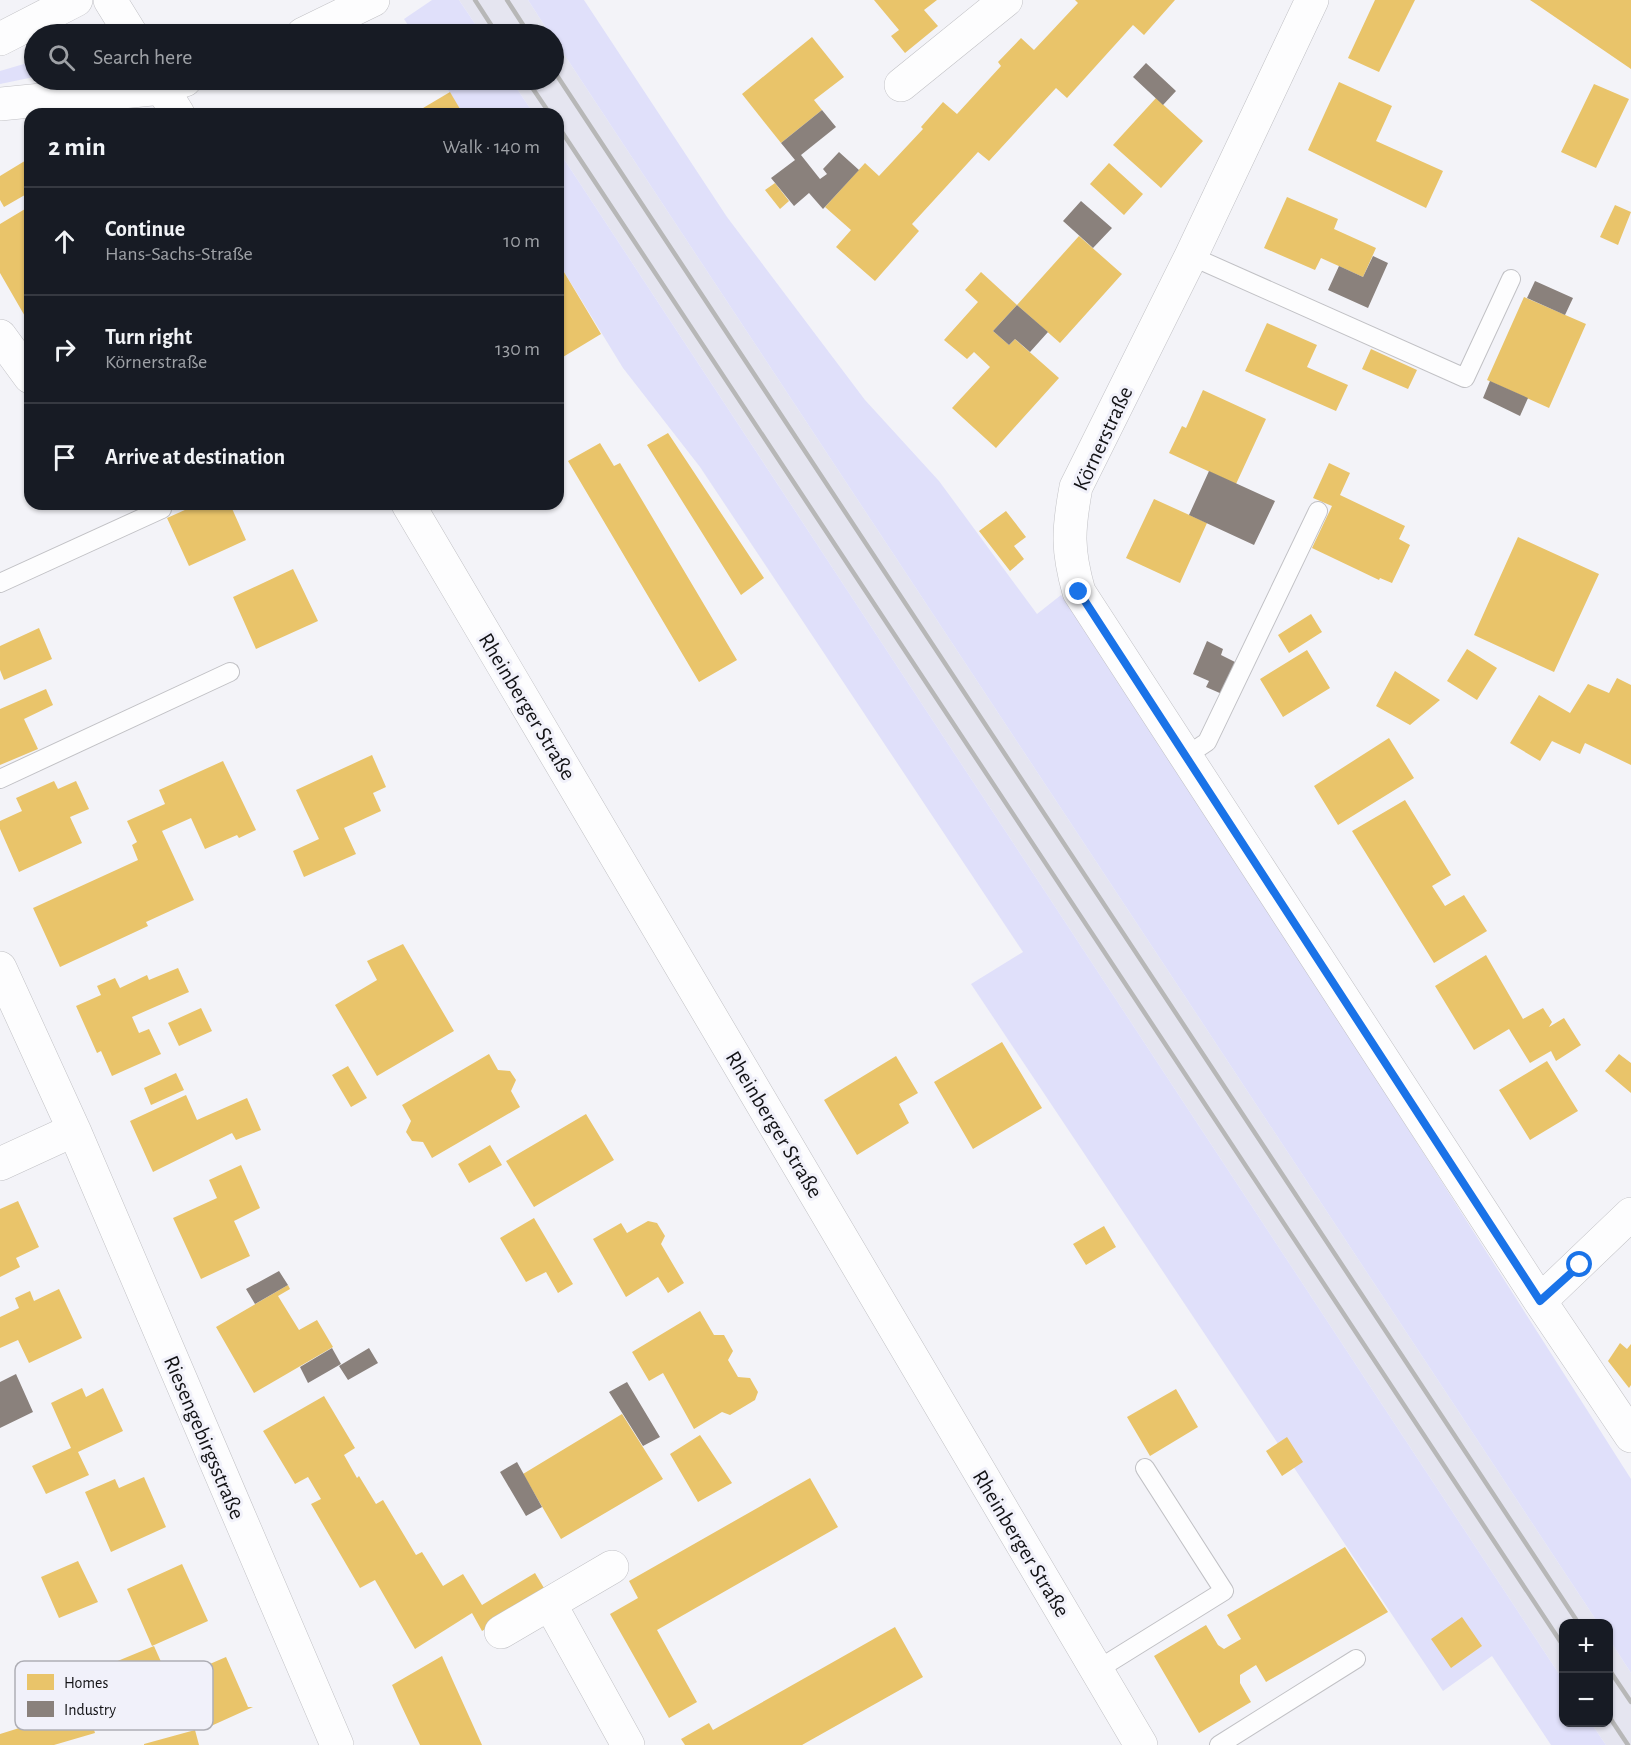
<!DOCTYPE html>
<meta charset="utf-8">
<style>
body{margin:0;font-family:"Alegreya Sans",sans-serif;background:#20242c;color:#f1f3f6}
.controls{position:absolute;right:18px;bottom:18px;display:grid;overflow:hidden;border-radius:12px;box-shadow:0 2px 4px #0004}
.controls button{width:54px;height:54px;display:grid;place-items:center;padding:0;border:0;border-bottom:2px solid #363941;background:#171b24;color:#f1f3f6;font:30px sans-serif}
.stop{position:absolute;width:18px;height:18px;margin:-14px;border:4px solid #1a73e8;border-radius:50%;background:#fff}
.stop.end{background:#1a73e8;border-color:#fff;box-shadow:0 2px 6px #0008}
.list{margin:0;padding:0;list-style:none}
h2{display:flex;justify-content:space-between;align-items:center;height:78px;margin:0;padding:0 24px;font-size:26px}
h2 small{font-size:20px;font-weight:400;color:#9ea1a6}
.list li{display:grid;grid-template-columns:39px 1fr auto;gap:18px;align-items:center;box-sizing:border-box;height:108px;padding:0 24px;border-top:2px solid #363941}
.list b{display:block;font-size:22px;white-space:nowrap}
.list p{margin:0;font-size:20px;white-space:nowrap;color:#9ea1a6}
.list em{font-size:20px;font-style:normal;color:#9ea1a6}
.icon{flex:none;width:33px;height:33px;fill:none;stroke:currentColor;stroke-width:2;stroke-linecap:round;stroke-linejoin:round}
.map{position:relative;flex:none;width:1631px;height:1745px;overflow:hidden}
.search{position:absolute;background:#171b24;box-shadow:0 2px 4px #0004;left:24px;top:24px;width:540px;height:66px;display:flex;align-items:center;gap:15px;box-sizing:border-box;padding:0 21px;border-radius:33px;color:#9ea1a6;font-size:22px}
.panel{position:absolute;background:#171b24;box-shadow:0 2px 4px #0004;left:24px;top:108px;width:540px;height:402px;border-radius:18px}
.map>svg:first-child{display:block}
.built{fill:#e5e5f0}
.green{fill:#e0e0fa}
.homes{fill:#e9c46a}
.industry{fill:#8a817c}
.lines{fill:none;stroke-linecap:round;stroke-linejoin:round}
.lane-casing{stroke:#c1c1c5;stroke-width:20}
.street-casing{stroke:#c1c1c5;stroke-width:34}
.secondary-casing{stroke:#c1c1c5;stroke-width:34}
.lane{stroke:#fdfdfe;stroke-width:18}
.street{stroke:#fdfdfe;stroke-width:33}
.secondary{stroke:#fdfdfe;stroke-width:33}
.rail{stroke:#b7b7b7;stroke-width:4.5}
.route{stroke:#1a73e8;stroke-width:8}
.labels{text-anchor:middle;stroke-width:6;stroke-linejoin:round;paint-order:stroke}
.street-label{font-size:22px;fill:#121215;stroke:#f1f1fa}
.key{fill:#f1f1fa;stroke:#aeaeb5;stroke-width:1.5}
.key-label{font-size:16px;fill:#121215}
</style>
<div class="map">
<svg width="1631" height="1745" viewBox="0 0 1631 1745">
<rect width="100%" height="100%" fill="#f3f3f8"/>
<path class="built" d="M 459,0 L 528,0 L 550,34 L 482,34 Z
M 554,39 L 1598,1623 L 1564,1624 L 1563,1680 L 558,150 L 558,114 L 534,114 L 511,80 L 554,80 Z
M 1609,1639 L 1631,1673 L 1631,1745 L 1606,1745 L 1591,1723 L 1608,1722 Z"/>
<path class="green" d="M 432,0 L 459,0 L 482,34 L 414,34 L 404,19 Z
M 528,0 L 584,0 L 727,217 L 865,400 L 939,481 L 1037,614 L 1061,595 L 1214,824 L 1631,1479 L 1631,1673 L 1609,1639 L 1608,1624 L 1598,1623 L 554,39 L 554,34 L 550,34 Z
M 34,61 L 34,77 L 0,84 L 0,71 Z
M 442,80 L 511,80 L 534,114 L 463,114 Z
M 558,150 L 1563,1680 L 1564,1722 L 1591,1723 L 1606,1745 L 1551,1745 L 1492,1656 L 1443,1691 L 971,984 L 1023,952 L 700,467 L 623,368 L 558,262 Z"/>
<path class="homes" d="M 874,0 L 937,0 L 924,10 L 938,26 L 905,53 L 891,36 L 899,30 Z
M 1075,0 L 1175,0 L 1144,35 L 1133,25 L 1067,98 L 1056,88 L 989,161 L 978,152 L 912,224 L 919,231 L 875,281 L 836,247 L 851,230 L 825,207 L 865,163 L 879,176 L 923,129 L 921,127 L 943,102 L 957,114 L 1001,66 L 998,62 L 1021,38 L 1034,50 L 1078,3 Z
M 1375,0 L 1415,0 L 1379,72 L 1348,58 Z
M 1530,0 L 1631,0 L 1631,69 L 1536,4 Z
M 812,37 L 844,77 L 814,100 L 822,110 L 781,143 L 742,94 Z
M 1339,82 L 1392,106 L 1376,141 L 1443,171 L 1426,208 L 1308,150 Z
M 1594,84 L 1629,99 L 1596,168 L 1561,152 Z
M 450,92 L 463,114 L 413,114 Z
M 1156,98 L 1203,141 L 1161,188 L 1113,145 Z
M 28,159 L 30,192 L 4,207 L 0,200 L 0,176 Z
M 1109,163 L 1143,194 L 1124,215 L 1090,184 Z
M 775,183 L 789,201 L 780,209 L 765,190 Z
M 1287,197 L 1338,219 L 1334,229 L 1376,248 L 1363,277 L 1321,258 L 1315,270 L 1264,248 Z
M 1615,205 L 1631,212 L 1618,245 L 1600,237 Z
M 30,206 L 30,325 L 0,273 L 0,224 Z
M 1079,236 L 1122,274 L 1060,343 L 1017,305 Z
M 558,262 L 601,334 L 558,360 Z
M 981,272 L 1017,305 L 993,331 L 1009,345 L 1015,339 L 1059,378 L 996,448 L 952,408 L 990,367 L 974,352 L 967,359 L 944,340 L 978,302 L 965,290 Z
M 1524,297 L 1586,324 L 1549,408 L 1487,380 Z
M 1267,323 L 1317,345 L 1307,367 L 1348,385 L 1336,411 L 1245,371 Z
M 1371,349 L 1417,370 L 1408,389 L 1362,369 Z
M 1203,390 L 1266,419 L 1236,484 L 1169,453 L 1182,426 L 1186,428 Z
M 668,433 L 764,578 L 741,595 L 647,445 Z
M 600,443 L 614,466 L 620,463 L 737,660 L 699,682 L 568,461 Z
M 1329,463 L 1350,473 L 1340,495 L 1405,526 L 1399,539 L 1410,545 L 1392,583 L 1380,578 L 1379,580 L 1312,548 L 1332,506 L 1313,498 Z
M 1154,499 L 1207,523 L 1180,583 L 1126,558 Z
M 185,504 L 230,504 L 246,540 L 189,566 L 167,518 L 187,509 Z
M 1006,511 L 1026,537 L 1014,546 L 1024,559 L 1010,571 L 979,531 Z
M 1518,537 L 1599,574 L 1554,672 L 1474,635 Z
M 293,569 L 318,621 L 256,649 L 233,597 Z
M 1311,614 L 1322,632 L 1289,653 L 1278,635 Z
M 39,628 L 52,659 L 4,680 L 0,670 L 0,646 Z
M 1467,649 L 1497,668 L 1477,700 L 1447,681 Z
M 1307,650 L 1330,688 L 1283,717 L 1260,679 Z
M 1395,671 L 1440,700 L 1410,725 L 1376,706 Z
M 1617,678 L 1631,685 L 1631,765 L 1585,743 L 1580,754 L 1552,741 L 1540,761 L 1510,743 L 1539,695 L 1570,713 L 1588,684 L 1609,693 Z
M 46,689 L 53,705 L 24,719 L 38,749 L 0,765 L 0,709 Z
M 1389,738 L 1414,778 L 1338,825 L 1314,786 Z
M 372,755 L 386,787 L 373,793 L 381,811 L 344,828 L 356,854 L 304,877 L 293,851 L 319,839 L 296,790 Z
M 223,761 L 256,830 L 239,838 L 237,835 L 205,849 L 191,818 L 162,831 L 194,900 L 146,922 L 148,926 L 60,967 L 33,908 L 138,860 L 132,845 L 137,842 L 127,821 L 165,804 L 159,790 Z
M 54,781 L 58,789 L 76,781 L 89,809 L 70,817 L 82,843 L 19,872 L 0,829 L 0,821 L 22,811 L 16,798 Z
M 1405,800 L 1451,875 L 1432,886 L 1445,906 L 1464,895 L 1487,931 L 1434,963 L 1352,831 Z
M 403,944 L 454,1031 L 377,1076 L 335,1005 L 377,980 L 367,961 Z
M 1486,955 L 1523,1019 L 1543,1008 L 1552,1022 L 1549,1027 L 1564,1018 L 1581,1045 L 1556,1061 L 1551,1051 L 1530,1063 L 1509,1029 L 1474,1050 L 1435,986 Z
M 178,968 L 189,992 L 132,1017 L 139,1033 L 149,1029 L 161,1054 L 112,1076 L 101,1051 L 97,1053 L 76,1006 L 101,995 L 97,986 L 115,978 L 120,988 L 147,975 L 149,980 Z
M 201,1008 L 212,1031 L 179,1046 L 168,1023 Z
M 1002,1042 L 1042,1108 L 973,1149 L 934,1082 Z
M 489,1054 L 498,1070 L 510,1071 L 516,1080 L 511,1091 L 520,1107 L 432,1158 L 423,1142 L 412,1141 L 406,1132 L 411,1121 L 402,1105 Z
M 1619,1054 L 1631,1063 L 1631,1093 L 1605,1071 Z
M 896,1056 L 918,1093 L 899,1104 L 909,1123 L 857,1155 L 824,1100 Z
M 1547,1061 L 1578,1111 L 1530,1140 L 1499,1090 Z
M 348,1066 L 367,1098 L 351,1107 L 332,1075 Z
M 176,1073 L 184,1090 L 151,1105 L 144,1088 Z
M 186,1095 L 197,1120 L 247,1098 L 261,1130 L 236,1140 L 232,1133 L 153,1172 L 130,1121 Z
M 586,1114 L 614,1160 L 534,1207 L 506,1161 Z
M 490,1145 L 502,1165 L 469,1183 L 458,1164 Z
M 241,1165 L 260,1208 L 234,1221 L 250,1256 L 201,1279 L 173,1218 L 217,1198 L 209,1180 Z
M 18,1201 L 39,1247 L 16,1258 L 20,1267 L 0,1277 L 0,1209 Z
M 534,1218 L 573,1284 L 558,1293 L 546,1272 L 526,1282 L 500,1238 Z
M 648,1221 L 657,1223 L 665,1236 L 661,1244 L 684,1283 L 668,1293 L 658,1277 L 626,1297 L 593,1239 L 621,1223 L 627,1233 Z
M 1104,1226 L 1116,1247 L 1086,1265 L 1073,1244 Z
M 288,1285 L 290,1289 L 278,1296 L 299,1330 L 317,1320 L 333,1347 L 254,1393 L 216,1327 Z
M 59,1289 L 82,1338 L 29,1363 L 18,1340 L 0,1348 L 0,1317 L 19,1308 L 15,1298 L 30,1291 L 34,1301 Z
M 700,1311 L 714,1335 L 724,1335 L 733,1351 L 728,1360 L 738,1377 L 750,1378 L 758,1392 L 755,1400 L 730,1415 L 722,1412 L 694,1429 L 663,1373 L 649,1381 L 632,1352 Z
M 1620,1343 L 1627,1349 L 1631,1344 L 1631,1385 L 1629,1388 L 1608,1361 Z
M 82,1388 L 86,1397 L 103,1388 L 123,1431 L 78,1452 L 89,1475 L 46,1494 L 32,1466 L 71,1448 L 51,1403 Z
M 1176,1389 L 1198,1427 L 1150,1456 L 1127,1417 Z
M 324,1396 L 355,1448 L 344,1455 L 357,1478 L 359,1476 L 376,1504 L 383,1500 L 416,1555 L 422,1552 L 443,1586 L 463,1574 L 482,1605 L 535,1573 L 547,1593 L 482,1631 L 472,1613 L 415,1649 L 375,1580 L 360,1588 L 311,1504 L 321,1499 L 308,1477 L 295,1484 L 263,1431 Z
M 622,1414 L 663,1479 L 561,1539 L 523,1474 Z
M 700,1435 L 732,1483 L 698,1502 L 670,1454 Z
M 1287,1437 L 1303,1462 L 1282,1476 L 1266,1451 Z
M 144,1477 L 166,1527 L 111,1552 L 85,1492 L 115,1479 L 119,1488 Z
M 810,1478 L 838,1527 L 657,1630 L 697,1702 L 669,1718 L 610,1614 L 638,1598 L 629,1581 Z
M 1345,1547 L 1388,1612 L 1266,1682 L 1256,1665 L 1240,1675 L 1240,1683 L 1251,1702 L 1199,1733 L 1154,1656 L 1206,1625 L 1218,1645 L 1224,1649 L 1241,1639 L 1227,1615 Z
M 78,1561 L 98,1602 L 59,1618 L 41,1577 Z
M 182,1564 L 208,1621 L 152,1646 L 127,1589 Z
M 1462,1617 L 1482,1646 L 1451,1668 L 1431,1639 Z
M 895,1627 L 923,1677 L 802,1745 L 685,1745 L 681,1739 L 709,1723 L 713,1730 Z
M 154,1646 L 162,1664 L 112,1686 L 103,1667 Z
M 442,1656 L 453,1681 L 482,1745 L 420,1745 L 401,1705 L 392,1685 Z
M 226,1657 L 248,1707 L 253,1707 L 211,1726 L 206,1715 L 176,1724 L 159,1686 Z
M 87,1707 L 95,1733 L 54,1745 L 0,1745 L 0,1734 Z
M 195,1730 L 199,1745 L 144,1745 L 144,1744 Z"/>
<path class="industry" d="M 1146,63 L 1176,91 L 1163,105 L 1133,77 Z
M 822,110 L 836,127 L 801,155 L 820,179 L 827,174 L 823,169 L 839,152 L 859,170 L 823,209 L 809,193 L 794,206 L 771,178 L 795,160 L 781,143 Z
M 1081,201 L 1112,228 L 1093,248 L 1063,221 Z
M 1373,256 L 1388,263 L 1368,308 L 1328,290 L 1339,266 L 1363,277 Z
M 1535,281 L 1573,298 L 1565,315 L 1527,298 Z
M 1017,305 L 1048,332 L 1030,352 L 1015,339 L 1009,345 L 993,331 Z
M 1490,381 L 1528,398 L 1520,416 L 1483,398 Z
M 1209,471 L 1275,501 L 1254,545 L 1189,515 Z
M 1207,641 L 1223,649 L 1221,655 L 1237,663 L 1222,694 L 1206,687 L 1209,681 L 1193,674 Z
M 279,1271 L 288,1285 L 255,1304 L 246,1289 Z
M 332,1348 L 341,1364 L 308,1383 L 300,1367 Z
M 369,1348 L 378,1363 L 348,1380 L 339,1366 Z
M 16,1374 L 33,1412 L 0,1428 L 0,1382 Z
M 627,1382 L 660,1437 L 643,1446 L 609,1392 Z
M 517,1462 L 542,1507 L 526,1516 L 500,1472 Z"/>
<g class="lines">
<g class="lane-casing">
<path id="lane" d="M 1191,256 L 1465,378 L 1511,279
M 0,583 L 162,509
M 1186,756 L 1207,742 L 1318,511
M 0,779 L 230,672
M 1097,1670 L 1224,1591 L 1145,1468
M 1219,1745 L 1356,1659"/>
</g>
<g class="street-casing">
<path id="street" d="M 1312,0 L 1191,256 L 1076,487 C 1068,530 1067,550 1079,592 L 1540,1301 L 1631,1436
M 303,34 L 373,0
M 0,39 L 76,0
M 901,85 L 1006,0
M 0,104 L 162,88 L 185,80
M 0,336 L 30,377
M 0,968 L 74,1130 L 337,1745
M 0,1164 L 74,1130
M 1540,1301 L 1631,1214
M 550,1604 L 628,1745
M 501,1632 L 612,1567"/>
</g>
<g class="secondary-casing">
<path id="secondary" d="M 110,0 L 131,34
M 157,80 L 178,114
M 408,504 L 1141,1745"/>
</g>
<use href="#lane" class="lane"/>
<use href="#street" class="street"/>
<use href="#secondary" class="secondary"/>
<path class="rail" d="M 475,0 L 497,34
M 507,0 L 529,34
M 554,71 L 1579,1624
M 527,80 L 550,114
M 558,126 L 1564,1647
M 1608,1668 L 1631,1702
M 1608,1715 L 1628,1745"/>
</g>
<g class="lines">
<path class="route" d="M 1079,592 L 1540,1301 L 1580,1265"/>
</g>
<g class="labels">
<g class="street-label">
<text transform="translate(1102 438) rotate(-65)" y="8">Körnerstraße</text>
<text transform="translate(528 706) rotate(59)" y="8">Rheinberger Straße</text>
<text transform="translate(775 1124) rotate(59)" y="8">Rheinberger Straße</text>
<text transform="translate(205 1437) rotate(67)" y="8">Riesengebirgsstraße</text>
<text transform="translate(1022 1543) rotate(59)" y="8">Rheinberger Straße</text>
</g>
</g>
<rect x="15" y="1661" width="198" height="69" rx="9" class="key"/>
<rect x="27" y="1674" width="27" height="16" fill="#e9c46a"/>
<rect x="27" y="1701" width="27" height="16" fill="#8a817c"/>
<g class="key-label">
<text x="64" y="1688">Homes</text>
<text x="64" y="1715">Industry</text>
</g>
</svg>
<div class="controls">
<button>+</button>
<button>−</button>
</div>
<div class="stop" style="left:1580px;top:1265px"></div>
<div class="stop end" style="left:1079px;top:592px"></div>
<div class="search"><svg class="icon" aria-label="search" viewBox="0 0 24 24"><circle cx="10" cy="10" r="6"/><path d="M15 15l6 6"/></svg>Search here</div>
<section class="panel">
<h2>2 min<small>Walk · 140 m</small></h2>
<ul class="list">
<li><svg class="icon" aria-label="ahead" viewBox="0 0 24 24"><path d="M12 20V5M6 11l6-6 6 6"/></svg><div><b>Continue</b><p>Hans-Sachs-Straße</p></div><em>10 m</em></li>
<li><svg class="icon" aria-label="right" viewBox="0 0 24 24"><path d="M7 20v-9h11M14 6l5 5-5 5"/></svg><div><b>Turn right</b><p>Körnerstraße</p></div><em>130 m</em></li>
<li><svg class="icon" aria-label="arrive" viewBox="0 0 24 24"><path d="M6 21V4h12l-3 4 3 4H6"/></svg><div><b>Arrive at destination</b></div></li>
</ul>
</section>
</div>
